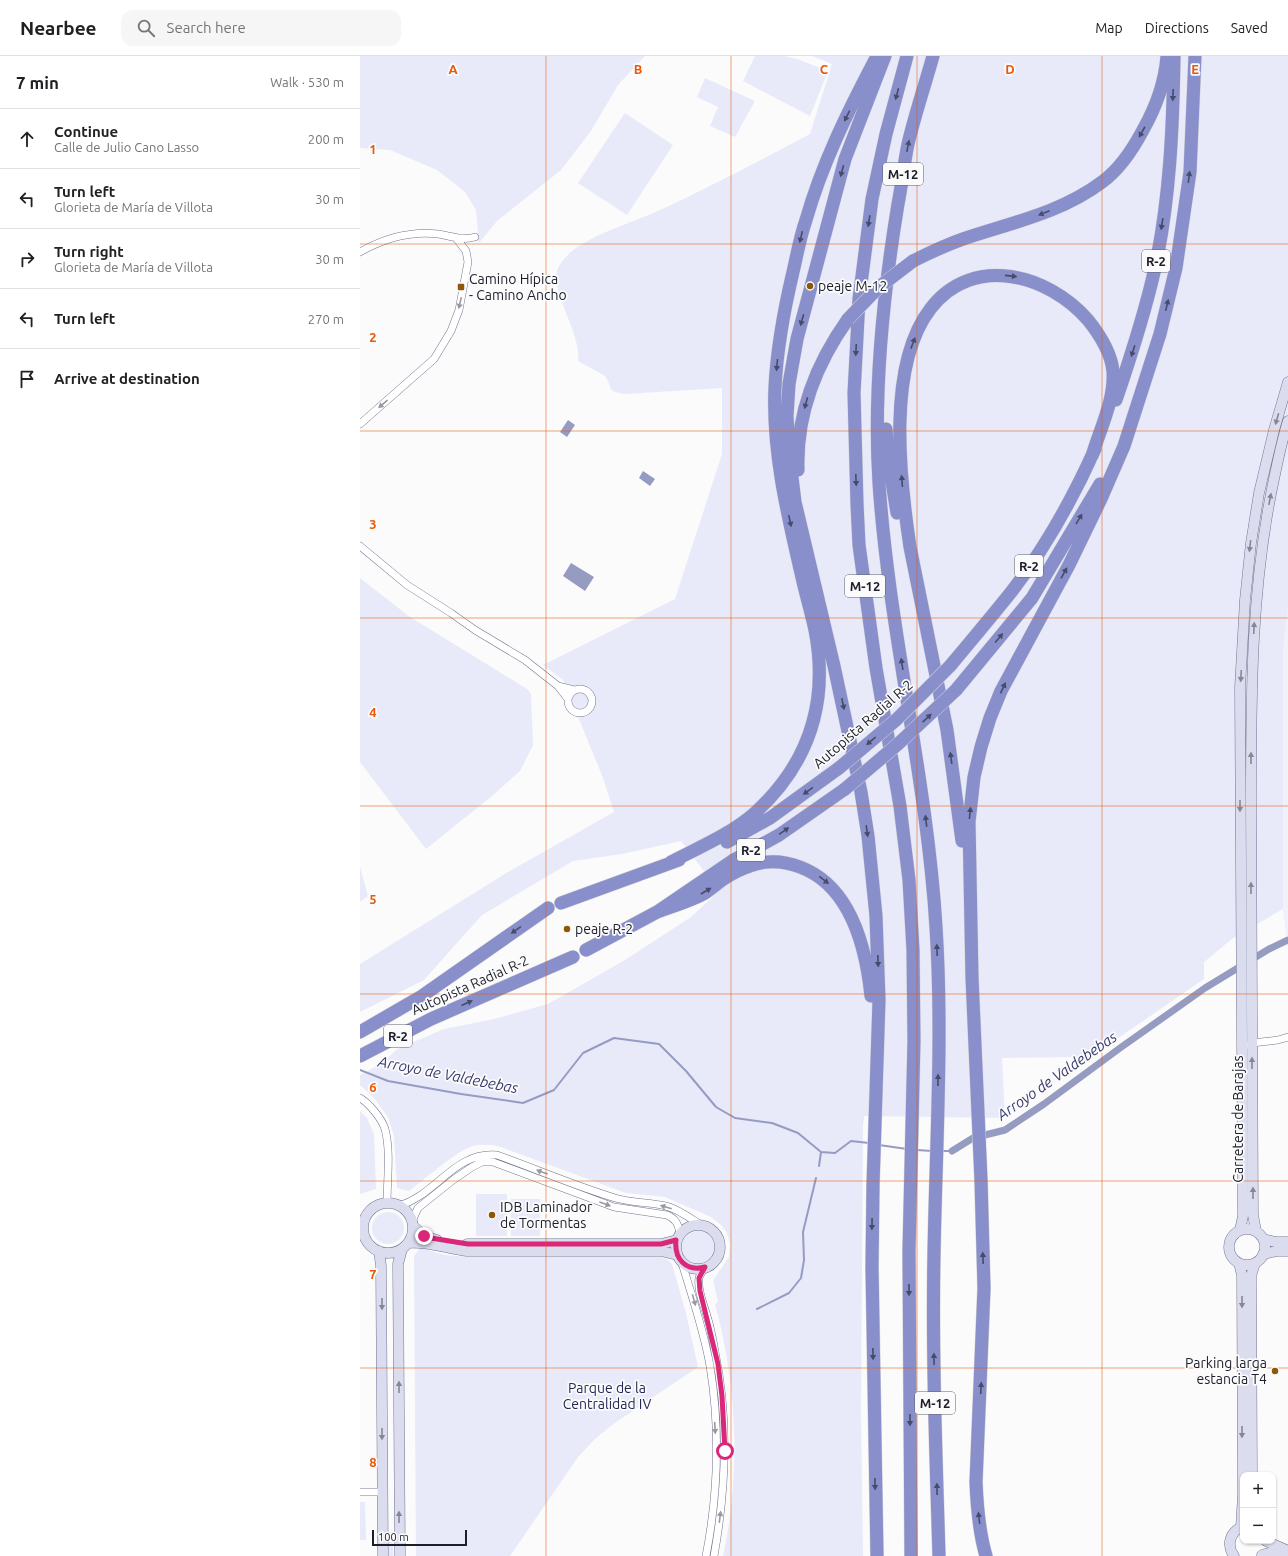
<!DOCTYPE html>
<meta charset="utf-8">
<style>
body{margin:0;font-family:Ubuntu,sans-serif;background:#f6f6f6;color:#202124}
.controls{position:absolute;right:12px;bottom:12px;display:grid;overflow:hidden;border-radius:8px;box-shadow:0 1px 3px #0004}
.controls button{width:36px;height:36px;display:grid;place-items:center;padding:0;border:0;border-bottom:1px solid #e0e0e0;background:#fff;color:#202124;font:20px sans-serif}
.scale{position:absolute;left:12px;bottom:10px;width:95px;box-sizing:border-box;padding-left:4px;border:2px solid #1c1e2a;border-top:0;font-size:11px;line-height:14px;white-space:nowrap;color:#1c1e2a;-webkit-text-stroke:3px #fbfbfb;paint-order:stroke}
.stop{position:absolute;width:12px;height:12px;margin:-9px;border:3px solid #db2777;border-radius:50%;background:#fff}
.stop.end{background:#db2777;border-color:#fff;box-shadow:0 1px 4px #0008}
.list{margin:0;padding:0;list-style:none}
h2{display:flex;justify-content:space-between;align-items:center;height:52px;margin:0;padding:0 16px;font-size:17px}
h2 small{font-size:13px;font-weight:400;color:#757577}
.list li{display:grid;grid-template-columns:26px 1fr auto;gap:12px;align-items:center;box-sizing:border-box;height:60px;padding:0 16px;border-top:1px solid #e0e0e0}
.list b{display:block;font-size:15px;white-space:nowrap}
.list p{margin:0;font-size:13px;white-space:nowrap;color:#757577}
.list em{font-size:13px;font-style:normal;color:#757577}
.icon{flex:none;width:22px;height:22px;fill:none;stroke:currentColor;stroke-width:2;stroke-linecap:round;stroke-linejoin:round}
.map{position:relative;flex:none;width:928px;height:1500px;overflow:hidden}
header{display:flex;align-items:center;gap:24px;box-sizing:border-box;height:56px;padding:0 20px;background:#fff;border-bottom:1px solid #e0e0e0}
header strong{font-size:19px}
nav{display:flex;gap:22px;margin-inline-start:auto;font-size:14px}
.search{width:280px;height:36px;background:#f6f6f6;display:flex;align-items:center;gap:10px;box-sizing:border-box;padding:0 14px;border-radius:12px;color:#757577;font-size:15px}
main{display:flex}
aside{flex:1;background:#fff}
.map>svg:first-child{display:block}
.built{fill:#f0f1f9}
.green{fill:#e8eafa}
.water{fill:#969bc1}
.lines{fill:none;stroke-linecap:round;stroke-linejoin:round}
.stream{stroke:#969bc1;stroke-width:2}
.canal{stroke:#969bc1;stroke-width:7}
.street-casing{stroke:#707492;stroke-width:8}
.secondary-casing{stroke:#707492;stroke-width:11}
.highway-casing{stroke:#d6d6d9;stroke-width:14}
.street{stroke:#fff;stroke-width:7}
.secondary{stroke:#dbddef;stroke-width:10}
.highway{stroke:#888fcb;stroke-width:13}
.highway-bridge-casing{stroke:#d6d6d9;stroke-width:14;stroke-linecap:butt}
.highway-bridge{stroke:#888fcb;stroke-width:13}
.oneway{fill:#474b6a}
.oneway2{fill:#999a9f}
.oneway3{fill:#858796}
.route{stroke:#db2777;stroke-width:5}
.grid{fill:none;stroke:#e8590c;stroke-width:1;stroke-opacity:0.55}
.poi-dot{fill:#8d5808;stroke:#fbfbfb;stroke-width:1.5}
.labels{text-anchor:middle;stroke-width:3.5;stroke-linejoin:round;paint-order:stroke}
.shield{fill:#fbfbfb;stroke:#5f6069;stroke-width:1}
.shield-label{font-size:13px;font-weight:bold;fill:#1c1e2a}
.poi-label{font-size:14px;fill:#1c1e2a;stroke:#fbfbfb;text-anchor:start}
.street-label{font-size:14px;fill:#1c1e2a;stroke:#fbfbfb}
.park-label{font-size:14px;fill:#252758;stroke:#fbfbfb}
.water-label{font-size:15px;font-style:italic;fill:#373a6d;stroke:#fbfbfb}
.grid-label{font-size:13px;text-anchor:middle;font-weight:bold;fill:#e8590c;stroke:#fbfbfb;stroke-width:3.5;stroke-linejoin:round;paint-order:stroke}
</style>
<header>
<strong>Nearbee</strong>
<div class="search"><svg class="icon" aria-label="search" viewBox="0 0 24 24"><circle cx="10" cy="10" r="6"/><path d="M15 15l6 6"/></svg>Search here</div>
<nav><a>Map</a><a>Directions</a><a>Saved</a></nav>
</header>
<main>
<aside>
<h2>7 min<small>Walk · 530 m</small></h2>
<ul class="list">
<li><svg class="icon" aria-label="ahead" viewBox="0 0 24 24"><path d="M12 20V5M6 11l6-6 6 6"/></svg><div><b>Continue</b><p>Calle de Julio Cano Lasso</p></div><em>200 m</em></li>
<li><svg class="icon" aria-label="left" viewBox="0 0 24 24"><path d="M17 20v-9H6M10 6l-5 5 5 5"/></svg><div><b>Turn left</b><p>Glorieta de María de Villota</p></div><em>30 m</em></li>
<li><svg class="icon" aria-label="right" viewBox="0 0 24 24"><path d="M7 20v-9h11M14 6l5 5-5 5"/></svg><div><b>Turn right</b><p>Glorieta de María de Villota</p></div><em>30 m</em></li>
<li><svg class="icon" aria-label="left" viewBox="0 0 24 24"><path d="M17 20v-9H6M10 6l-5 5 5 5"/></svg><div><b>Turn left</b></div><em>270 m</em></li>
<li><svg class="icon" aria-label="arrive" viewBox="0 0 24 24"><path d="M6 21V4h12l-3 4 3 4H6"/></svg><div><b>Arrive at destination</b></div></li>
</ul>
</aside>
<div class="map">
<svg width="928" height="1500" viewBox="0 0 928 1500">
<rect width="100%" height="100%" fill="#fbfbfb"/>
<path class="built" d="M 928,552 L 928,896 L 923,853 L 923,593 Z"/>
<path class="green" d="M 0,0 L 285,0 L 258,29 L 231,75 L 201,114 L 137,165 L 119,187 L 116,154 L 105,136 L 77,114 L 30,94 L 0,92 Z
M 395,0 L 424,0 L 437,3 L 468,15 L 450,60 L 383,25 Z
M 452,0 L 928,0 L 928,552 L 923,593 L 923,853 L 873,882 L 844,906 L 844,923 L 738,996 L 717,1001 L 642,1002 L 645,1062 L 504,1060 L 503,1070 L 501,1356 L 503,1500 L 363,1500 C 378,1431 378,1356 364,1287 C 362,1274 358,1261 355,1248 L 358,1246 L 353,1224 L 369,1201 L 370,1188 L 367,1177 L 361,1169 L 351,1161 L 305,1141 L 266,1137 L 138,1090 C 129,1089 121,1088 113,1090 C 96,1095 64,1124 49,1135 L 37,1132 L 34,1080 L 28,1061 L 14,1042 L 0,1029 L 0,1019 L 21,1008 L 37,993 L 84,973 L 134,963 L 188,948 L 265,904 L 331,861 L 359,835 L 321,785 L 262,798 L 213,805 L 122,859 L 64,924 L 0,956 L 0,908 L 148,816 L 254,756 L 243,722 L 203,624 L 183,609 L 315,543 L 362,398 L 362,332 L 265,338 C 245,335 254,333 245,320 L 218,305 C 222,278 188,232 198,212 C 203,202 214,192 224,187 C 247,174 272,166 296,156 C 348,132 399,105 450,78 L 472,8 Z
M 345,22 L 395,45 L 375,81 L 350,70 L 358,51 L 337,41 Z
M 265,57 L 313,89 L 267,159 L 218,127 Z
M 0,522 L 50,561 L 167,633 L 171,638 L 173,689 L 160,715 L 132,740 L 66,793 L 0,706 Z
M 0,811 L 8,840 L 0,846 Z
M 0,1055 L 7,1062 L 14,1078 L 16,1133 L 0,1138 Z
M 116,1138 L 147,1138 L 147,1180 L 116,1180 Z
M 151,1143 L 180,1143 L 180,1180 L 151,1180 Z
M12 1172a16 16 0 1 1 32 0a16 16 0 1 1-32 0Z
M321 1191a17 17 0 1 1 34 0a17 17 0 1 1-34 0Z
M 60,1192 L 85,1199 L 109,1201 L 299,1201 L 307,1203 L 312,1208 L 326,1257 L 338,1311 L 252,1369 L 235,1383 L 218,1401 L 150,1500 L 56,1500 L 54,1200 Z
M 0,1446 L 5,1446 L 6,1484 L 0,1484 Z
M 28,1476 L 33,1476 L 33,1500 L 28,1500 Z"/>
<path class="water" d="M 208,364 L 215,369 L 207,381 L 200,376 Z
M 283,415 L 295,423 L 290,430 L 279,422 Z
M 211,507 L 234,521 L 225,535 L 203,520 Z"/>
<g class="lines">
<path class="stream" d="M 0,1014 L 28,1025 L 101,1038 L 163,1047 L 194,1034 L 223,997 L 254,982 L 299,988 L 326,1015 L 356,1051 L 375,1062 L 412,1067 L 438,1077 L 461,1096 L 475,1097 L 491,1085 L 509,1087
M 519,1089 L 547,1093
M 557,1094 L 572,1095
M 581,1095 L 592,1095
M 459,1110 L 461,1096
M 397,1253 L 429,1237 L 441,1222 L 444,1204 L 443,1176 L 456,1122"/>
<path class="canal" d="M 592,1095 L 613,1082 L 645,1074 L 684,1048 L 760,992 L 845,932 L 909,893 L 928,884"/>
<g class="street-casing">
<path id="street" d="M 0,196 C 23,183 51,175 78,178 C 91,180 102,185 115,181
M 0,368 L 74,303 L 91,275 L 99,254 L 108,206 L 106,195 L 96,182
M 0,490 L 47,529 L 91,557 L 115,574 L 165,604 L 198,630
M208 645a12 12 0 1 1 24 0a12 12 0 1 1-24 0Z
M 208,643 L 198,630 L 214,634
M 889,989 L 892,987 L 918,984 L 928,981
M 0,1042 C 9,1047 22,1063 25,1073 C 31,1096 27,1124 27,1148
M 38,1150 C 76,1140 94,1095 137,1099 C 176,1113 215,1130 255,1142 C 272,1147 289,1146 306,1150 C 318,1153 330,1162 341,1169
M 52,1165 L 58,1152 L 93,1124 L 112,1111 L 122,1106 L 133,1106 L 254,1151 L 307,1159 C 316,1163 318,1168 320,1177
M 322,1207 C 332,1241 344,1275 350,1310 C 360,1372 358,1438 346,1500
M 345,1211 C 343,1215 340,1218 339,1222 C 337,1234 344,1249 347,1260 C 351,1272 353,1284 355,1296 C 369,1363 366,1433 354,1500
M 0,1436 L 23,1436"/>
</g>
<g class="secondary-casing">
<path id="secondary" d="M3 1172a25 25 0 1 1 50 0a25 25 0 1 1-50 0Z
M316 1191a22 22 0 1 1 44 0a22 22 0 1 1-44 0Z
M 53,1170 L 64,1180 L 77,1184
M869 1191a18 18 0 1 1 36 0a18 18 0 1 1-36 0Z
M 880,1174 L 883,1160 L 880,631 L 885,544 L 891,487 L 899,437 L 914,374 L 928,326
M 896,1175 L 893,1159 C 892,1022 891,884 891,746 C 891,638 891,530 914,423 C 918,404 922,384 928,365
M 903,1183 L 916,1186 L 928,1186
M 48,1187 C 68,1185 88,1193 107,1195 L 301,1195 L 317,1199
M 107,1188 L 301,1188 L 317,1184
M 19,1195 L 21,1210 L 23,1500
M 903,1198 L 917,1195 L 928,1195
M 879,1207 L 882,1219 L 883,1438 L 881,1472
M 892,1419 L 891,1220 L 895,1207
M 906,1485 L 926,1494
M 902,1499 C 912,1495 919,1495 928,1499
M 40,1500 L 38,1208 L 42,1193
M 874,1500 C 866,1489 870,1475 883,1471"/>
</g>
<g class="highway-casing">
<path id="highway" d="M 547,0 L 526,78 L 512,143 L 499,243 L 494,337 L 497,448 L 499,489 L 516,612 L 540,750 L 549,824 L 553,894 L 554,984 L 549,1195 L 551,1500
M 573,0 C 565,29 555,58 548,88 C 544,107 542,128 538,148 C 523,239 513,334 519,427 C 529,576 567,722 576,871 C 583,979 576,1088 574,1197 C 572,1298 576,1399 579,1500
M 553,205 C 569,197 586,189 603,183 C 650,167 701,157 742,126 C 760,113 773,93 783,74 C 796,51 805,27 807,0
M 756,344 C 771,300 785,257 795,212 C 810,143 813,70 814,0
M 526,373 L 529,407 L 537,457
M 438,414 C 436,357 456,308 488,263
M 590,610 C 611,585 632,560 652,535 C 685,492 713,442 735,393
M 596,634 L 672,542 L 740,428
M 602,785 L 587,674 L 550,491 C 540,424 526,309 571,252 C 613,198 688,218 728,264 C 740,279 751,296 753,315 C 755,344 740,373 732,400
M 367,786 L 410,762 L 479,712
M 311,806 C 338,792 373,777 396,756 C 450,706 469,646 455,574 C 451,555 445,536 441,517 C 427,457 412,393 415,331 C 417,292 424,254 433,216 C 437,199 440,181 446,164 C 462,108 488,55 515,4
M 201,847 L 319,804
M 297,856 C 313,850 331,845 345,837 C 351,833 357,828 362,824 C 371,818 380,813 390,810 C 406,804 424,805 440,811 C 491,830 506,892 511,940
M 226,894 L 297,856 L 372,805 L 419,779 L 485,733
M 0,976 L 62,940 L 188,852
M 0,1000 L 71,963 L 213,901
M 517,1500 L 512,1211 L 513,1129 L 519,944 L 516,860 L 508,780 L 501,736 L 474,610 L 435,446 L 429,397 L 427,360 L 429,328 L 437,283 L 485,103 L 525,0
M 626,1500 C 619,1476 617,1451 616,1426 L 624,1232 L 621,1124 L 612,922 L 609,766 L 614,721 L 621,691 L 630,662 L 641,635 L 709,509 L 741,443 L 764,390 L 800,278 L 816,212 L 830,116 L 835,0"/>
</g>
<use href="#street" class="street"/>
<use href="#secondary" class="secondary"/>
<use href="#highway" class="highway"/>
<g class="highway-bridge-casing">
<path id="highway-bridge" d="M 488,263 L 519,231 L 553,205
M 479,712 L 536,664 L 590,610
M 485,733 L 538,688 L 596,634"/>
</g>
<use href="#highway-bridge" class="highway-bridge"/>
</g>
<defs><path id="oneway-solid" d="M-6-.8H1V-3.2L6.5 0L1 3.2V.8H-6Z"/></defs>
<g class="oneway">
<use href="#oneway-solid" transform="translate(537 38) rotate(105)"/>
<use href="#oneway-solid" transform="translate(813 39) rotate(92)"/>
<use href="#oneway-solid" transform="translate(487 60) rotate(116)"/>
<use href="#oneway-solid" transform="translate(782 76) rotate(119)"/>
<use href="#oneway-solid" transform="translate(548 90) rotate(-79)"/>
<use href="#oneway-solid" transform="translate(482 115) rotate(105)"/>
<use href="#oneway-solid" transform="translate(829 121) rotate(-83)"/>
<use href="#oneway-solid" transform="translate(684 157) rotate(158)"/>
<use href="#oneway-solid" transform="translate(509 165) rotate(99)"/>
<use href="#oneway-solid" transform="translate(802 168) rotate(99)"/>
<use href="#oneway-solid" transform="translate(441 181) rotate(103)"/>
<use href="#oneway-solid" transform="translate(651 220) rotate(6)"/>
<use href="#oneway-solid" transform="translate(807 249) rotate(-77)"/>
<use href="#oneway-solid" transform="translate(442 264) rotate(106)"/>
<use href="#oneway-solid" transform="translate(553 287) rotate(-70)"/>
<use href="#oneway-solid" transform="translate(496 294) rotate(93)"/>
<use href="#oneway-solid" transform="translate(773 295) rotate(108)"/>
<use href="#oneway-solid" transform="translate(417 309) rotate(95)"/>
<use href="#oneway-solid" transform="translate(446 347) rotate(105)"/>
<use href="#oneway-solid" transform="translate(496 424) rotate(88)"/>
<use href="#oneway-solid" transform="translate(542 425) rotate(-94)"/>
<use href="#oneway-solid" transform="translate(719 463) rotate(-59)"/>
<use href="#oneway-solid" transform="translate(430 465) rotate(78)"/>
<use href="#oneway-solid" transform="translate(704 517) rotate(-61)"/>
<use href="#oneway-solid" transform="translate(639 582) rotate(-50)"/>
<use href="#oneway-solid" transform="translate(542 608) rotate(-99)"/>
<use href="#oneway-solid" transform="translate(643 632) rotate(-65)"/>
<use href="#oneway-solid" transform="translate(483 648) rotate(78)"/>
<use href="#oneway-solid" transform="translate(567 662) rotate(-43)"/>
<use href="#oneway-solid" transform="translate(511 685) rotate(140)"/>
<use href="#oneway-solid" transform="translate(591 702) rotate(-98)"/>
<use href="#oneway-solid" transform="translate(448 735) rotate(144)"/>
<use href="#oneway-solid" transform="translate(610 757) rotate(-84)"/>
<use href="#oneway-solid" transform="translate(566 765) rotate(-97)"/>
<use href="#oneway-solid" transform="translate(424 775) rotate(-35)"/>
<use href="#oneway-solid" transform="translate(507 775) rotate(82)"/>
<use href="#oneway-solid" transform="translate(464 824) rotate(38)"/>
<use href="#oneway-solid" transform="translate(346 835) rotate(-30)"/>
<use href="#oneway-solid" transform="translate(156 874) rotate(145)"/>
<use href="#oneway-solid" transform="translate(577 894) rotate(-92)"/>
<use href="#oneway-solid" transform="translate(518 905) rotate(88)"/>
<use href="#oneway-solid" transform="translate(107 947) rotate(-24)"/>
<use href="#oneway-solid" transform="translate(578 1024) rotate(-89)"/>
<use href="#oneway-solid" transform="translate(512 1168) rotate(91)"/>
<use href="#oneway-solid" transform="translate(623 1202) rotate(-92)"/>
<use href="#oneway-solid" transform="translate(549 1234) rotate(90)"/>
<use href="#oneway-solid" transform="translate(513 1298) rotate(89)"/>
<use href="#oneway-solid" transform="translate(574 1303) rotate(-91)"/>
<use href="#oneway-solid" transform="translate(621 1332) rotate(-87)"/>
<use href="#oneway-solid" transform="translate(550 1364) rotate(90)"/>
<use href="#oneway-solid" transform="translate(515 1428) rotate(89)"/>
<use href="#oneway-solid" transform="translate(577 1433) rotate(-91)"/>
<use href="#oneway-solid" transform="translate(619 1462) rotate(-97)"/>
</g>
<g class="oneway2">
<use href="#oneway-solid" transform="translate(100 247) rotate(103)"/>
<use href="#oneway-solid" transform="translate(23 348) rotate(139)"/>
<use href="#oneway-solid" transform="translate(182 1116) rotate(-160)"/>
<use href="#oneway-solid" transform="translate(245 1148) rotate(20)"/>
<use href="#oneway-solid" transform="translate(306 1151) rotate(-164)"/>
<use href="#oneway-solid" transform="translate(334 1244) rotate(74)"/>
<use href="#oneway-solid" transform="translate(355 1372) rotate(87)"/>
<use href="#oneway-solid" transform="translate(360 1461) rotate(-83)"/>
</g>
<g class="oneway3">
<use href="#oneway-solid" transform="translate(917 363) rotate(106)"/>
<use href="#oneway-solid" transform="translate(910 443) rotate(-79)"/>
<use href="#oneway-solid" transform="translate(890 490) rotate(97)"/>
<use href="#oneway-solid" transform="translate(894 572) rotate(-87)"/>
<use href="#oneway-solid" transform="translate(881 620) rotate(93)"/>
<use href="#oneway-solid" transform="translate(891 702) rotate(-90)"/>
<use href="#oneway-solid" transform="translate(880 750) rotate(90)"/>
<use href="#oneway-solid" transform="translate(891 832) rotate(-90)"/>
<use href="#oneway-solid" transform="translate(892 1007) rotate(-90)"/>
<use href="#oneway-solid" transform="translate(893 1137) rotate(-90)"/>
<use href="#oneway-solid" transform="translate(882 1246) rotate(90)"/>
<use href="#oneway-solid" transform="translate(22 1248) rotate(90)"/>
<use href="#oneway-solid" transform="translate(39 1331) rotate(-90)"/>
<use href="#oneway-solid" transform="translate(882 1376) rotate(90)"/>
<use href="#oneway-solid" transform="translate(22 1378) rotate(90)"/>
<use href="#oneway-solid" transform="translate(39 1461) rotate(-90)"/>
</g>
<g class="lines">
<path class="route" d="M 64,1180 L 71,1182 L 108,1188 L 301,1188 L 316,1184 C 314,1203 326,1216 345,1211 L 339,1222 L 340,1235 L 358,1308 L 362,1340 L 365,1395"/>
</g>
<path class="grid" d="M 186,0 L 186,1500M 371,0 L 371,1500M 557,0 L 557,1500M 742,0 L 742,1500M 0,188 L 928,188M 0,375 L 928,375M 0,562 L 928,562M 0,750 L 928,750M 0,938 L 928,938M 0,1125 L 928,1125M 0,1312 L 928,1312"/>
<g class="poi-dot">
<circle cx="450" cy="230" r="4"/>
<rect x="97" y="227" width="8" height="8" rx="2"/>
<circle cx="207" cy="873" r="4"/>
<circle cx="132" cy="1159" r="4"/>
<circle cx="915" cy="1315" r="4"/>
</g>
<g class="labels">
<g class="shield">
<rect x="523" y="107" width="40" height="22" rx="3"/>
<rect x="782" y="194" width="28" height="22" rx="3"/>
<rect x="655" y="499" width="28" height="22" rx="3"/>
<rect x="485" y="519" width="40" height="22" rx="3"/>
<rect x="377" y="783" width="28" height="22" rx="3"/>
<rect x="24" y="969" width="28" height="22" rx="3"/>
<rect x="555" y="1336" width="40" height="22" rx="3"/>
</g>
<g class="shield-label">
<text x="543" y="123">M-12</text>
<text x="796" y="210">R-2</text>
<text x="669" y="515">R-2</text>
<text x="505" y="535">M-12</text>
<text x="391" y="799">R-2</text>
<text x="38" y="985">R-2</text>
<text x="575" y="1352">M-12</text>
</g>
<g class="poi-label">
<text x="109" y="228">Camino Hípica<tspan x="109" dy="16">- Camino Ancho</tspan></text>
<text x="458" y="235">peaje M-12</text>
<text x="215" y="878">peaje R-2</text>
<text x="140" y="1156">IDB Laminador<tspan x="140" dy="16">de Tormentas</tspan></text>
<text x="907" y="1312" text-anchor="end">Parking larga<tspan x="907" dy="16">estancia T4</tspan></text>
</g>
<g class="street-label">
<text transform="translate(503 668) rotate(-41)" y="5">Autopista Radial R-2</text>
<text transform="translate(110 929) rotate(-24)" y="5">Autopista Radial R-2</text>
<text transform="translate(878 1063) rotate(-90)" y="5">Carretera de Barajas</text>
</g>
<g class="park-label">
<text x="247" y="1337">Parque de la<tspan x="247" dy="16">Centralidad IV</tspan></text>
</g>
<g class="water-label">
<text transform="translate(88 1019) rotate(11)" y="5">Arroyo de Valdebebas</text>
<text transform="translate(697 1020) rotate(-35)" y="5">Arroyo de Valdebebas</text>
</g>
</g>
<g class="grid-label">
<text x="93" y="18">A</text>
<text x="278" y="18">B</text>
<text x="464" y="18">C</text>
<text x="650" y="18">D</text>
<text x="835" y="18">E</text>
<text x="13" y="98">1</text>
<text x="13" y="286">2</text>
<text x="13" y="473">3</text>
<text x="13" y="661">4</text>
<text x="13" y="848">5</text>
<text x="13" y="1036">6</text>
<text x="13" y="1223">7</text>
<text x="13" y="1411">8</text>
</g>
</svg>
<div class="controls">
<button>+</button>
<button>−</button>
</div>
<div class="scale">100 m</div>
<div class="stop" style="left:365px;top:1395px"></div>
<div class="stop end" style="left:64px;top:1180px"></div>
</div>
</main>
